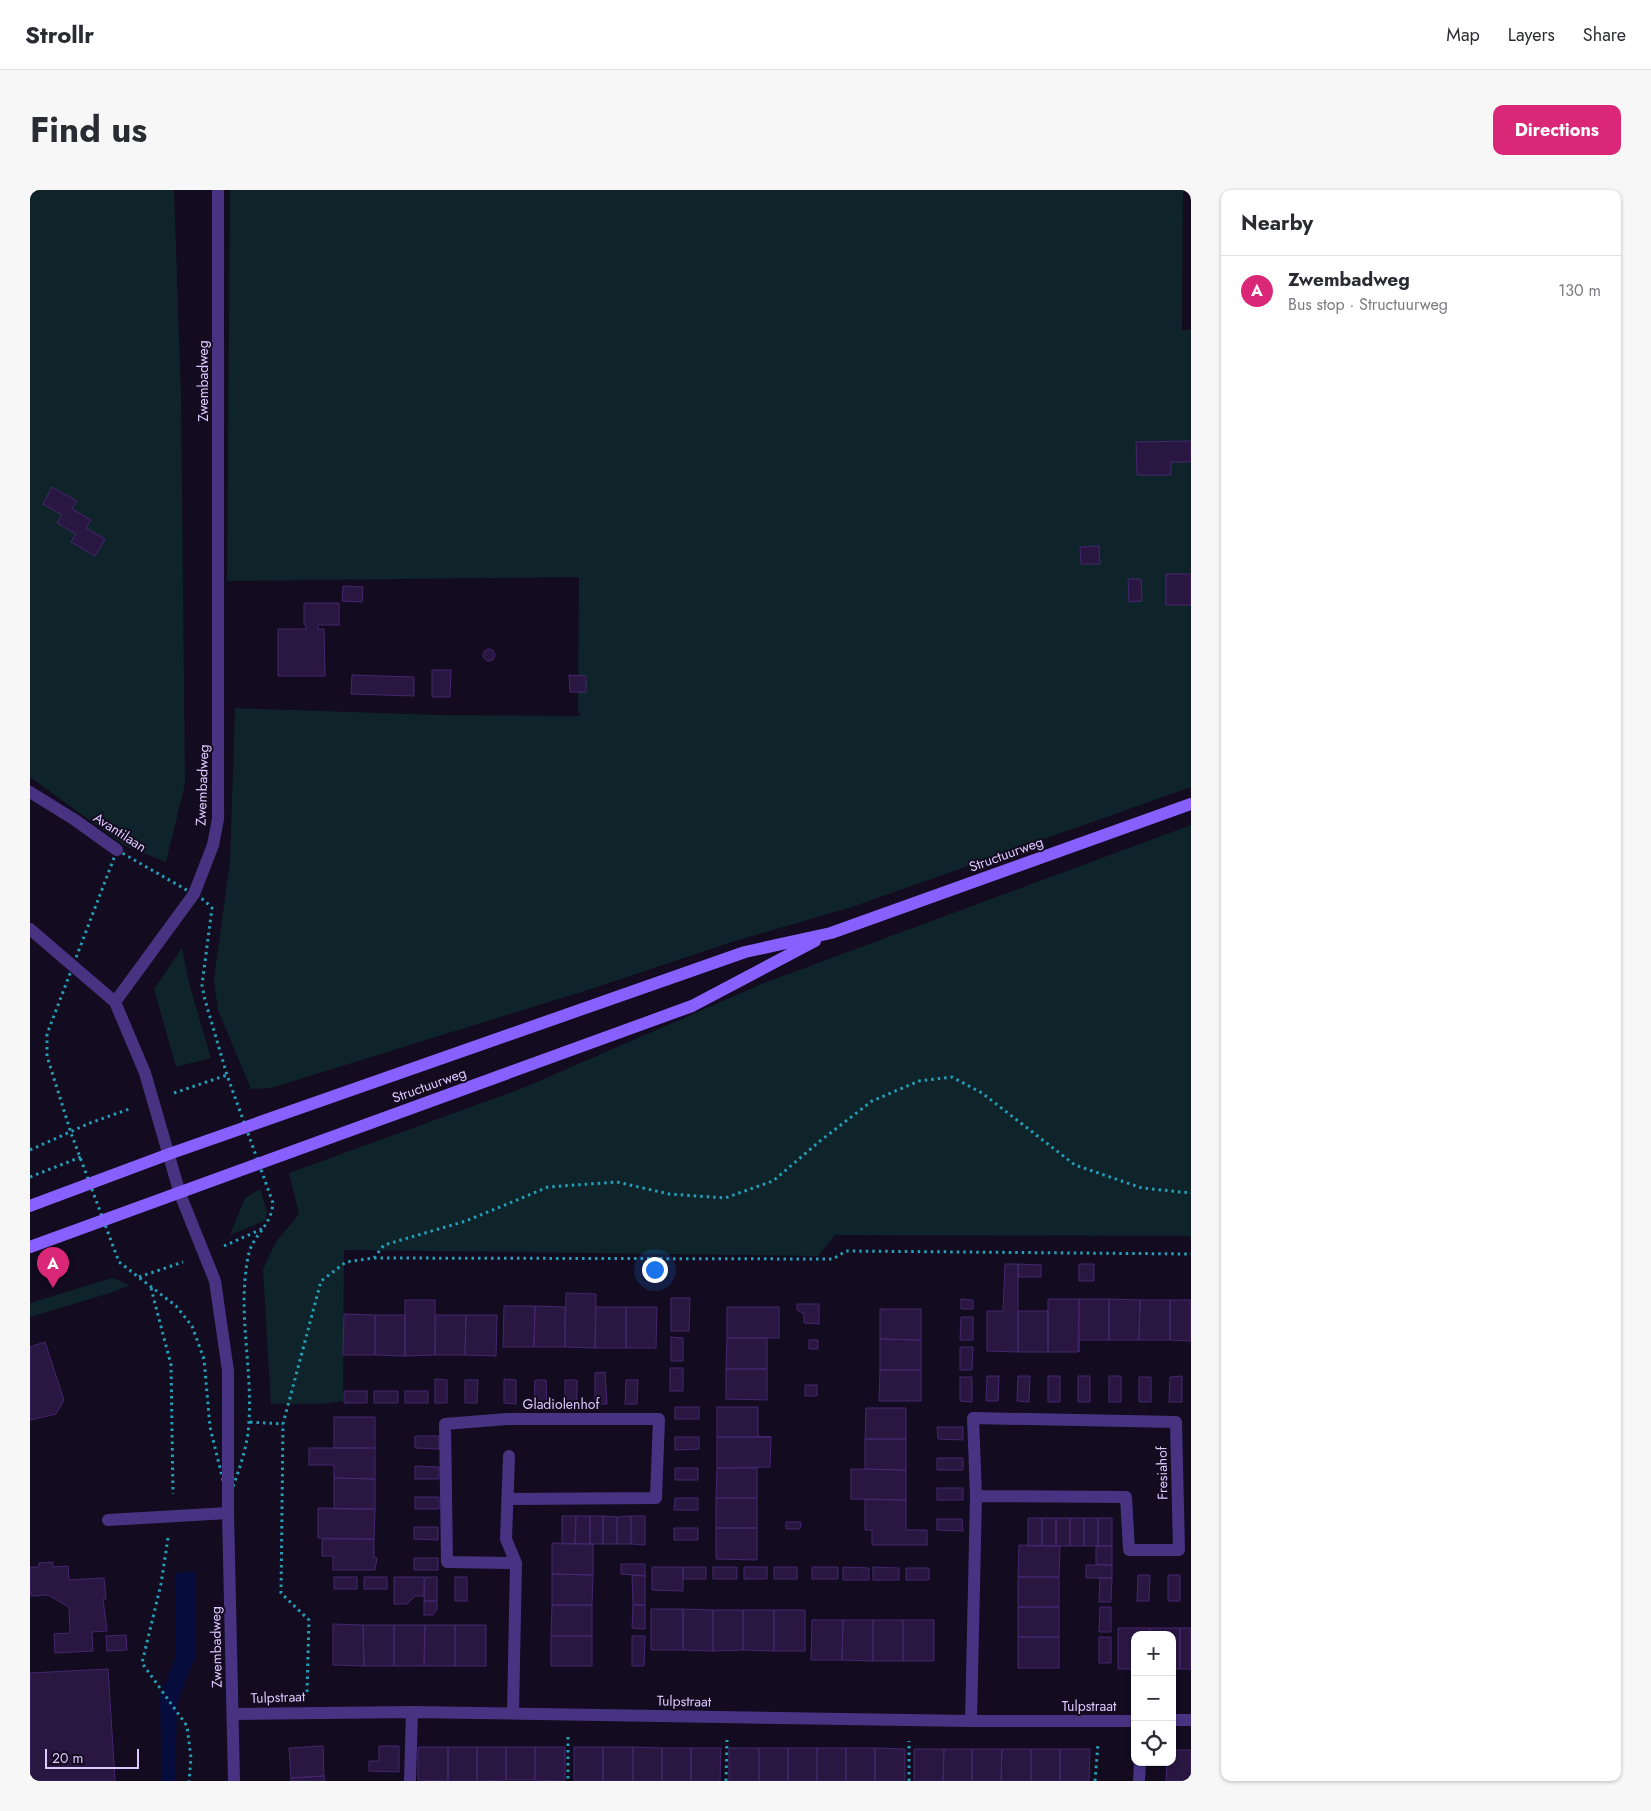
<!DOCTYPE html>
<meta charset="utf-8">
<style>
body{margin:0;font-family:Jost,sans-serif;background:#f7f7f7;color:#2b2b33}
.controls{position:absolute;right:15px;bottom:15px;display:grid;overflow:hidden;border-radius:10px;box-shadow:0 1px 4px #0004}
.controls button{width:45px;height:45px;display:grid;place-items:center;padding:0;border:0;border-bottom:1px solid #e1e1e2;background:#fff;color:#2b2b33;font:25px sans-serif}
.scale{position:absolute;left:15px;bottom:12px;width:94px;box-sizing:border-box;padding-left:5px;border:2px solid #dcc9ff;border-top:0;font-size:14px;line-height:18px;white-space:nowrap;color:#dcc9ff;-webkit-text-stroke:4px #130b1f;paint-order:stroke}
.you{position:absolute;left:624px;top:1079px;width:18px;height:18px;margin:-12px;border:4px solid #fff;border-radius:50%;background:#1a73e8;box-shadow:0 0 0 8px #1a73e833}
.badge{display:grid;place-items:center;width:32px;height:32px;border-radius:50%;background:#db2777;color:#fff;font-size:16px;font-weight:700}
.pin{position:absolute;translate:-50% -41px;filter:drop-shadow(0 1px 2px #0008)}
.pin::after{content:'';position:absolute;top:26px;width:18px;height:15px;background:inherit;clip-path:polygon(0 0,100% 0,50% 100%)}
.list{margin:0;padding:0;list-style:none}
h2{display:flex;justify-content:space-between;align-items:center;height:65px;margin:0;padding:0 20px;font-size:21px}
h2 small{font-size:16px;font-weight:400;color:#7c7c81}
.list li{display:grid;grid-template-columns:32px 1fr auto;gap:15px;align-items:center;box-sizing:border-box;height:70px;padding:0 20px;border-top:1px solid #e1e1e2}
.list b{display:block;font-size:19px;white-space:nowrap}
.list p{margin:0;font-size:16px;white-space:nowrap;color:#7c7c81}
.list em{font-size:16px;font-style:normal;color:#7c7c81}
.icon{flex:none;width:28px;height:28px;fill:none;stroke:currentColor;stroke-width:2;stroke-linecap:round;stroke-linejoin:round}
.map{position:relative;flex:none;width:1161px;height:1591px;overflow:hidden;border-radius:10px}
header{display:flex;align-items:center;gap:30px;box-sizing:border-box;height:70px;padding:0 25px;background:#fff;border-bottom:1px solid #e1e1e2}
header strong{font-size:24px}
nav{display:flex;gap:28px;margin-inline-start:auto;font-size:18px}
.intro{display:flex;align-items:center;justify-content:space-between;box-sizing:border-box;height:120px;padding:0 30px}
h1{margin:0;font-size:35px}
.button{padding:12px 22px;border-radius:10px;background:#db2777;color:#fff;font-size:18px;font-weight:700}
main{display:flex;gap:30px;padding:0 30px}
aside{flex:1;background:#fff;border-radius:10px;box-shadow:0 1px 4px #0004}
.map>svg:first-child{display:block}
.green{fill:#0e242a}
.water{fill:#060d3d}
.building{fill:#291641;stroke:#45266f}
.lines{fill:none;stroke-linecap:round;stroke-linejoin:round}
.path{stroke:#259fb7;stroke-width:3;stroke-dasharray:2.5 4;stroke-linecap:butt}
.lane{stroke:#483382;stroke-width:12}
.street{stroke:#483382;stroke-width:12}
.secondary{stroke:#8860ff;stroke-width:12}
.labels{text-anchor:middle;stroke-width:4;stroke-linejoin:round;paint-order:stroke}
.street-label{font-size:14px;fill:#dcc9ff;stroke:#130b1f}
</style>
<header>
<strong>Strollr</strong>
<nav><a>Map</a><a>Layers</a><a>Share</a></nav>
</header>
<div class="intro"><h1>Find us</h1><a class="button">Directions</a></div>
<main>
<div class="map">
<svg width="1161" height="1591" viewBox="0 0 1161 1591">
<rect width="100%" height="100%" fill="#130b1f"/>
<path class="green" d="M 0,0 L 144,0 L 151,206 L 155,594 L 136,672 L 95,656 L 0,587 Z
M 200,0 L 1153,0 L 1152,140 L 1161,140 L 1161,597 L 822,717 L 705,751 L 564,798 L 241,898 L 221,899 L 188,820 L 184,789 L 200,672 L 205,518 L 408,525 L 551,526 L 548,521 L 549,387 L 197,391 Z
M 1161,635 L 1161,1046 L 805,1045 L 788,1066 L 314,1060 L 313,1211 L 292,1214 L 241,1214 L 233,1079 L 246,1052 L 269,1024 L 259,983 L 493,898 L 734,793 Z
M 152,758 L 159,793 L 181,868 L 146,877 L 124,799 Z
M 230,999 L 237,1021 L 236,1030 L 200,1045 L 215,1008 Z
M 82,1088 L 100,1095 L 80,1103 L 0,1127 L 0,1113 Z"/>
<path class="water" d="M 166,1381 L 166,1465 L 147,1513 L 145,1591 L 132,1591 L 130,1506 L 146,1467 L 146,1383 Z"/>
<path class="building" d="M 1161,251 L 1161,272 L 1141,272 L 1141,285 L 1107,285 L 1106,252 Z
M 22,297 L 47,311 L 42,319 L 61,330 L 56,338 L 75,349 L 65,366 L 41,352 L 46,344 L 27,333 L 32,325 L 13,314 Z
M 1069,356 L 1070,374 L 1051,374 L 1050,357 Z
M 1136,384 L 1161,384 L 1161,415 L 1136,415 Z
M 1098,389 L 1111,389 L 1112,411 L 1099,412 Z
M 313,396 L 333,397 L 332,412 L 312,411 Z
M 274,413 L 309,413 L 309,435 L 288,435 L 288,439 L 294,439 L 295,486 L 248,486 L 248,439 L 276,439 L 276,435 L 274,435 Z
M453 465a6 6 0 1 1 12 0a6 6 0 1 1-12 0Z
M 402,480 L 421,480 L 420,507 L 402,507 Z
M 322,485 L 384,487 L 384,506 L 321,504 Z
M 539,485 L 556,486 L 556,502 L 540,502 Z
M 975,1074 L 988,1074 L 988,1162 L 957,1161 L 957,1121 L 973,1121 Z
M 988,1074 L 1011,1075 L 1011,1087 L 988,1087 Z
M 1049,1074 L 1064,1074 L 1064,1091 L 1049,1091 Z
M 536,1103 L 566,1104 L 565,1158 L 535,1157 Z
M 641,1108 L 660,1108 L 659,1141 L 641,1141 Z
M 931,1109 L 943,1110 L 943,1119 L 931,1119 Z
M 1018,1109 L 1049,1109 L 1048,1162 L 1018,1162 Z
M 1049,1109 L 1079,1109 L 1079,1150 L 1049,1150 L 1049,1162 Z
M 1079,1109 L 1110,1110 L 1109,1150 L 1079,1150 Z
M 375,1110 L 405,1110 L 405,1165 L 375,1166 Z
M 1110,1110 L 1140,1110 L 1140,1150 L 1109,1150 Z
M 1140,1110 L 1161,1110 L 1161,1151 L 1140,1150 Z
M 767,1114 L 789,1114 L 789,1134 L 774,1133 L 774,1124 L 767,1120 Z
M 474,1116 L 505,1116 L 504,1157 L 473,1157 Z
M 505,1116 L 535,1117 L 535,1157 L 504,1157 Z
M 566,1117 L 596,1117 L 596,1158 L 565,1158 Z
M 596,1117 L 627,1117 L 626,1158 L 596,1158 Z
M 697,1117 L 749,1117 L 749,1148 L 697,1148 Z
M 850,1119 L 891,1119 L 891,1150 L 850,1149 Z
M 988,1121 L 1018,1121 L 1018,1162 L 988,1162 Z
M 314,1124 L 345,1125 L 345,1165 L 313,1165 Z
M 345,1125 L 375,1125 L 375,1166 L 345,1165 Z
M 406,1125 L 436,1125 L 435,1165 L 405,1165 Z
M 436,1125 L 467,1125 L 466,1166 L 435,1165 Z
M 931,1127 L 943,1127 L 943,1150 L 930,1150 Z
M 641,1147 L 653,1148 L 653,1171 L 641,1171 Z
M 697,1148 L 737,1148 L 737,1179 L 696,1179 Z
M 850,1149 L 891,1150 L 891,1180 L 850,1180 Z
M 779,1150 L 788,1150 L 788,1159 L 779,1159 Z
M 15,1152 L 34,1210 L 26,1224 L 0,1230 L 0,1157 Z
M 930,1157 L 943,1157 L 942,1180 L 930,1180 Z
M 640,1178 L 653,1178 L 653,1201 L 640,1201 Z
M 696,1179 L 737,1179 L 737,1210 L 696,1209 Z
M 850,1180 L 891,1180 L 891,1211 L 849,1211 Z
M 575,1182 L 577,1214 L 565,1214 L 565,1183 Z
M 957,1186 L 969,1186 L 968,1211 L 956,1211 Z
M 988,1186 L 1000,1186 L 999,1212 L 987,1211 Z
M 1018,1186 L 1030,1186 L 1030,1212 L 1018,1212 Z
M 1048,1186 L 1060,1186 L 1060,1212 L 1048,1212 Z
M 1079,1186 L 1091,1186 L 1091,1212 L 1079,1212 Z
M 1152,1186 L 1152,1212 L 1139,1212 L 1140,1187 Z
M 930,1187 L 942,1187 L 942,1212 L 930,1211 Z
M 1109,1187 L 1121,1187 L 1121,1212 L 1109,1212 Z
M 405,1189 L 417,1190 L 417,1213 L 405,1213 Z
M 474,1189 L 486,1190 L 486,1214 L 474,1213 Z
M 435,1190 L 448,1190 L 447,1213 L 435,1213 Z
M 505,1190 L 516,1190 L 517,1214 L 504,1214 Z
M 535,1190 L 547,1190 L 547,1214 L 535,1214 Z
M 596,1190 L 608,1190 L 607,1214 L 595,1214 Z
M 775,1195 L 787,1195 L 787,1206 L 775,1206 Z
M 314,1201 L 337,1201 L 337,1213 L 314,1213 Z
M 344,1201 L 368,1201 L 368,1213 L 344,1213 Z
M 375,1201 L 398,1201 L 398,1213 L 375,1213 Z
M 645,1217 L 669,1217 L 669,1229 L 645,1229 Z
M 687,1217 L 728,1217 L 728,1246 L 741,1247 L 687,1247 Z
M 836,1218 L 876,1218 L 876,1249 L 835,1249 Z
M 304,1227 L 345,1227 L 345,1258 L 304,1258 Z
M 907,1237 L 933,1237 L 933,1250 L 908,1249 Z
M 385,1246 L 409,1246 L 409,1259 L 385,1258 Z
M 645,1247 L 669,1247 L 669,1259 L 645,1260 Z
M 687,1247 L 741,1247 L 740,1277 L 687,1278 Z
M 835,1249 L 876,1249 L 876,1280 L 835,1279 Z
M 279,1258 L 345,1258 L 345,1289 L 304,1288 L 304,1275 L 279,1275 Z
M 907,1268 L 933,1268 L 933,1280 L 907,1280 Z
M 385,1276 L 409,1277 L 409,1289 L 385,1289 Z
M 645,1278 L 668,1278 L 668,1290 L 645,1290 Z
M 687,1278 L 727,1278 L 727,1308 L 686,1308 Z
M 821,1279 L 876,1280 L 876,1310 L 821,1309 Z
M 304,1288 L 345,1289 L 345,1319 L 304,1319 Z
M 907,1298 L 933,1298 L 933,1310 L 907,1310 Z
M 385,1307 L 409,1307 L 409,1319 L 385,1319 Z
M 645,1308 L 668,1308 L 668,1320 L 644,1320 Z
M 686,1308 L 727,1308 L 727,1338 L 686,1338 Z
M 835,1309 L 876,1310 L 876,1340 L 897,1340 L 897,1355 L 842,1355 L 842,1340 L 835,1340 Z
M 288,1318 L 345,1319 L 344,1349 L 288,1348 Z
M 532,1326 L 546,1326 L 545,1354 L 532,1354 Z
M 546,1326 L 560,1326 L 560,1354 L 545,1354 Z
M 560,1326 L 573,1326 L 573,1354 L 560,1354 Z
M 573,1326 L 587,1327 L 587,1354 L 573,1354 Z
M 601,1326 L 615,1326 L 615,1355 L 601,1354 Z
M 601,1326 L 601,1354 L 587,1354 L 587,1327 Z
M 998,1328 L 1012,1328 L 1012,1356 L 998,1356 Z
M 1012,1328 L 1026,1328 L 1026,1356 L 1012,1356 Z
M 1026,1328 L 1040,1328 L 1040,1356 L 1026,1356 Z
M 1040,1328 L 1054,1328 L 1054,1356 L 1040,1356 Z
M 1054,1328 L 1068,1328 L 1068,1356 L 1054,1356 Z
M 1068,1328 L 1082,1328 L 1082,1356 L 1068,1356 Z
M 907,1329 L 932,1329 L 933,1341 L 907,1340 Z
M 756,1332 L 771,1332 L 770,1339 L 756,1339 Z
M 384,1337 L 408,1337 L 408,1350 L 384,1349 Z
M 644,1338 L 668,1338 L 668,1350 L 644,1350 Z
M 686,1338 L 727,1338 L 727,1370 L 686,1369 Z
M 292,1349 L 344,1349 L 344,1367 L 347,1368 L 345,1380 L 303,1380 L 303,1366 L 292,1366 Z
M 522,1353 L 563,1354 L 563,1385 L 522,1384 Z
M 989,1355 L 1030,1356 L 1029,1387 L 988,1387 Z
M 1066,1356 L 1082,1356 L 1082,1375 L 1066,1374 Z
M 384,1368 L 408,1368 L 408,1380 L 384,1380 Z
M 23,1372 L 23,1377 L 38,1376 L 39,1390 L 74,1388 L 76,1409 L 73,1409 L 77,1441 L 62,1442 L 63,1461 L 25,1463 L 24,1444 L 40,1443 L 39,1417 L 18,1405 L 1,1406 L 0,1399 L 0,1377 L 9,1377 L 9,1373 Z
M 591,1374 L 615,1374 L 615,1386 L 591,1384 Z
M 1056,1375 L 1082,1375 L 1082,1388 L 1056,1388 Z
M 622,1377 L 653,1377 L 653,1401 L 622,1400 Z
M 653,1377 L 676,1377 L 676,1389 L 653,1389 Z
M 683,1377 L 707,1377 L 707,1389 L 683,1389 Z
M 714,1377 L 737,1377 L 737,1389 L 714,1389 Z
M 744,1377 L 767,1377 L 767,1389 L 744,1389 Z
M 782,1377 L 808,1377 L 808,1389 L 782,1389 Z
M 813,1377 L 839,1378 L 839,1390 L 813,1390 Z
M 843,1377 L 869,1378 L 869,1390 L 843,1390 Z
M 876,1378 L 899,1378 L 899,1390 L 876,1390 Z
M 522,1384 L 563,1385 L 562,1415 L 522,1415 Z
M 602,1385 L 615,1386 L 615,1415 L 603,1415 Z
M 1108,1385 L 1120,1385 L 1119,1411 L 1107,1411 Z
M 1138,1385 L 1150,1385 L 1150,1411 L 1138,1411 Z
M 304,1387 L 327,1387 L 327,1399 L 304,1399 Z
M 334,1387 L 357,1387 L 357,1399 L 334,1399 Z
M 364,1387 L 394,1387 L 394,1406 L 385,1406 L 377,1414 L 364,1414 Z
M 395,1387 L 407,1387 L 407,1411 L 394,1411 Z
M 425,1387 L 437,1387 L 437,1411 L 425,1411 Z
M 988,1387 L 1029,1387 L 1029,1417 L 988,1417 Z
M 1070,1388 L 1082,1388 L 1081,1412 L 1069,1412 Z
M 394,1411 L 407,1411 L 407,1419 L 403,1425 L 394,1425 Z
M 522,1415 L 562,1415 L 562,1446 L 521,1446 Z
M 603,1415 L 615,1415 L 615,1439 L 602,1438 Z
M 988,1417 L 1029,1417 L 1029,1447 L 988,1447 Z
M 1070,1417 L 1081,1417 L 1081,1442 L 1069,1442 Z
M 621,1419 L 653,1419 L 653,1460 L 621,1460 Z
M 653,1419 L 683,1420 L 683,1461 L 653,1460 Z
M 683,1420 L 713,1420 L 713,1460 L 683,1461 Z
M 713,1420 L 744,1420 L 744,1461 L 713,1460 Z
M 744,1420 L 775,1420 L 775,1461 L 744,1461 Z
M 782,1430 L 813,1430 L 812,1470 L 781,1470 Z
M 813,1430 L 843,1430 L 843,1471 L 812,1470 Z
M 843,1430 L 873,1430 L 873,1471 L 843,1471 Z
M 873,1430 L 904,1430 L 904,1471 L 873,1471 Z
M 303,1434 L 333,1435 L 334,1476 L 303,1475 Z
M 333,1435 L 364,1435 L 364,1476 L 334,1476 Z
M 364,1435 L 395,1435 L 394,1476 L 364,1476 Z
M 395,1435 L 425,1435 L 425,1476 L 394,1476 Z
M 425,1435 L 456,1435 L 456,1476 L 425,1476 Z
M 1088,1438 L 1120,1438 L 1120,1445 L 1105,1445 L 1105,1479 L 1088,1479 Z
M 1120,1438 L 1150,1438 L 1150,1479 L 1142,1479 L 1142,1445 L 1120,1445 Z
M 1150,1438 L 1161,1438 L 1161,1479 L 1150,1479 Z
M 96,1445 L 97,1460 L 77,1461 L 76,1446 Z
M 521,1446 L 562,1446 L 562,1476 L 521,1476 Z
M 602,1446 L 615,1446 L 614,1476 L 602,1476 Z
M 988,1447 L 1029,1447 L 1029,1478 L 988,1478 Z
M 1069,1447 L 1081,1447 L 1081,1473 L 1069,1473 Z
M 78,1479 L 85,1591 L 0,1591 L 0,1483 Z
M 293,1556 L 294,1586 L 261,1588 L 259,1558 Z
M 349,1556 L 369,1556 L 369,1582 L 339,1581 L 339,1571 L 349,1571 Z
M 388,1557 L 418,1557 L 418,1591 L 388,1590 Z
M 418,1557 L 447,1557 L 447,1591 L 418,1591 Z
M 447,1557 L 476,1557 L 476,1590 L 447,1591 Z
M 476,1557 L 505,1557 L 505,1590 L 476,1590 Z
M 505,1557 L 535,1557 L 535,1591 L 505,1590 Z
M 544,1557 L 573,1557 L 573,1591 L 544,1591 Z
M 573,1557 L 603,1557 L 603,1591 L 573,1591 Z
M 603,1557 L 632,1558 L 632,1591 L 603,1591 Z
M 632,1558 L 661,1558 L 661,1591 L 632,1591 Z
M 661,1558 L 691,1558 L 690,1591 L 661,1591 Z
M 699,1558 L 729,1558 L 729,1591 L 699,1591 Z
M 729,1558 L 758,1558 L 758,1591 L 729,1591 Z
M 758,1558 L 787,1558 L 787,1591 L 758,1591 Z
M 787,1558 L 816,1558 L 816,1591 L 787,1591 Z
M 816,1558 L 845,1558 L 845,1591 L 816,1591 Z
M 845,1558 L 875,1559 L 875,1591 L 845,1591 Z
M 884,1559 L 914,1559 L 913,1591 L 884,1591 Z
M 914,1559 L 942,1559 L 942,1591 L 913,1591 Z
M 942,1559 L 972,1559 L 971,1591 L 942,1591 Z
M 972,1559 L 1001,1559 L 1001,1591 L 971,1591 Z
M 1001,1559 L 1030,1559 L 1030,1591 L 1001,1591 Z
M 1030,1559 L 1060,1559 L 1059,1591 L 1030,1591 Z
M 1142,1560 L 1161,1560 L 1161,1591 L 1136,1591 L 1137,1572 L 1142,1572 Z
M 294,1586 L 295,1591 L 261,1591 L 261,1588 Z"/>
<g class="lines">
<path class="path" d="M 87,660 L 174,710 L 182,718 L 172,795 L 175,810 L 197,885 L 243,1013 C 241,1034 229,1040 221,1057 C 217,1067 216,1079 215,1090 C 211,1136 222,1184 219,1231 C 218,1258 207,1285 198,1311 L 180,1237 L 174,1169 L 162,1136 L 146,1116 L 89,1072 L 41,943 L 17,866 L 17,844 Z
M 144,903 L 197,885
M 0,960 L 60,933 L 102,918
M 0,987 L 51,967
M 194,1056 L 234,1038
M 344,1068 L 803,1069 L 816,1061 L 1161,1064
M 109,1087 L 153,1072
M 121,1098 L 141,1175 L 143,1304
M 220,1232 L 253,1234
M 138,1348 L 131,1394 L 112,1473 L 157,1536 L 161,1568 L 159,1591
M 277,1502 L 279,1430 L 251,1403 L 253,1234 L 291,1091 L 316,1072 L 344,1068 L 354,1055 L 436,1031 L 518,997 L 587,992 L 639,1004 L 695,1008 L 743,991 L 790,951 L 842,911 L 889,891 L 922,887 L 952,903 L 1045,975 L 1112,998 L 1161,1003
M 538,1547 L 538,1591
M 696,1591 L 697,1550
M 879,1591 L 879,1551
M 1065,1591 L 1068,1554"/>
<path class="lane" d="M 0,602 L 45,630 L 87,660
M 0,739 L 85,812
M 78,1330 L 198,1323
M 380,1591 L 382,1522"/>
<path class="street" d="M 188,0 L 188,629 L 183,655 L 164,704 L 85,812 L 115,883 L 150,1004 L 185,1091 L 198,1181 L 198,1323 L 204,1591
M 479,1266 L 476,1349 L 486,1373 L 483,1523
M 479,1309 L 626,1308 L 629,1229 L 477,1229 L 415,1234 L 417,1372 L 486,1373
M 203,1524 L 382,1522 L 941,1531 L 1105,1531
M 1142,1530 L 1161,1530
M 941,1531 L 946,1306 L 943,1228 L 1146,1232 L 1149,1360 L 1099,1360 L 1096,1307 L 946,1306
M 1109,1591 L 1110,1572"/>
<path class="secondary" d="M 0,1016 L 139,964 L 715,762 L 801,743 L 1161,614
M 0,1057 L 662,816 L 785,751"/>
</g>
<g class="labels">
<g class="street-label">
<text transform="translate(173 191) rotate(-90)" y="5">Zwembadweg</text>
<text transform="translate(172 595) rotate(-88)" y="5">Zwembadweg</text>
<text transform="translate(90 642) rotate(33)" y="5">Avantilaan</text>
<text transform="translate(976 664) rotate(-20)" y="5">Structuurweg</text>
<text transform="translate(399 895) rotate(-20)" y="5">Structuurweg</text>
<text x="531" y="1219">Gladiolenhof</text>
<text transform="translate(1132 1283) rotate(-91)" y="5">Fresiahof</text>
<text transform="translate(186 1457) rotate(-91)" y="5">Zwembadweg</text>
<text transform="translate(248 1507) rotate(-2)" y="5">Tulpstraat</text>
<text transform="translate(654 1511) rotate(1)" y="5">Tulpstraat</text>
<text x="1059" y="1521">Tulpstraat</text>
</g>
</g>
</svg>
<div class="controls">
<button>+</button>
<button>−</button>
<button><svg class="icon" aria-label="locate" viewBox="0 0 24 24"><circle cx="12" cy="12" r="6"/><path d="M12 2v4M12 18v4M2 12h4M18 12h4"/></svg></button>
</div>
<div class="scale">20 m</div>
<div class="you"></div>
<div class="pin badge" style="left:23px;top:1098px">A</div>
</div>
<aside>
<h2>Nearby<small></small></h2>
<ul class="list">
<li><span class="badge">A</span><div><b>Zwembadweg</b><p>Bus stop · Structuurweg</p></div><em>130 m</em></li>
</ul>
</aside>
</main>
